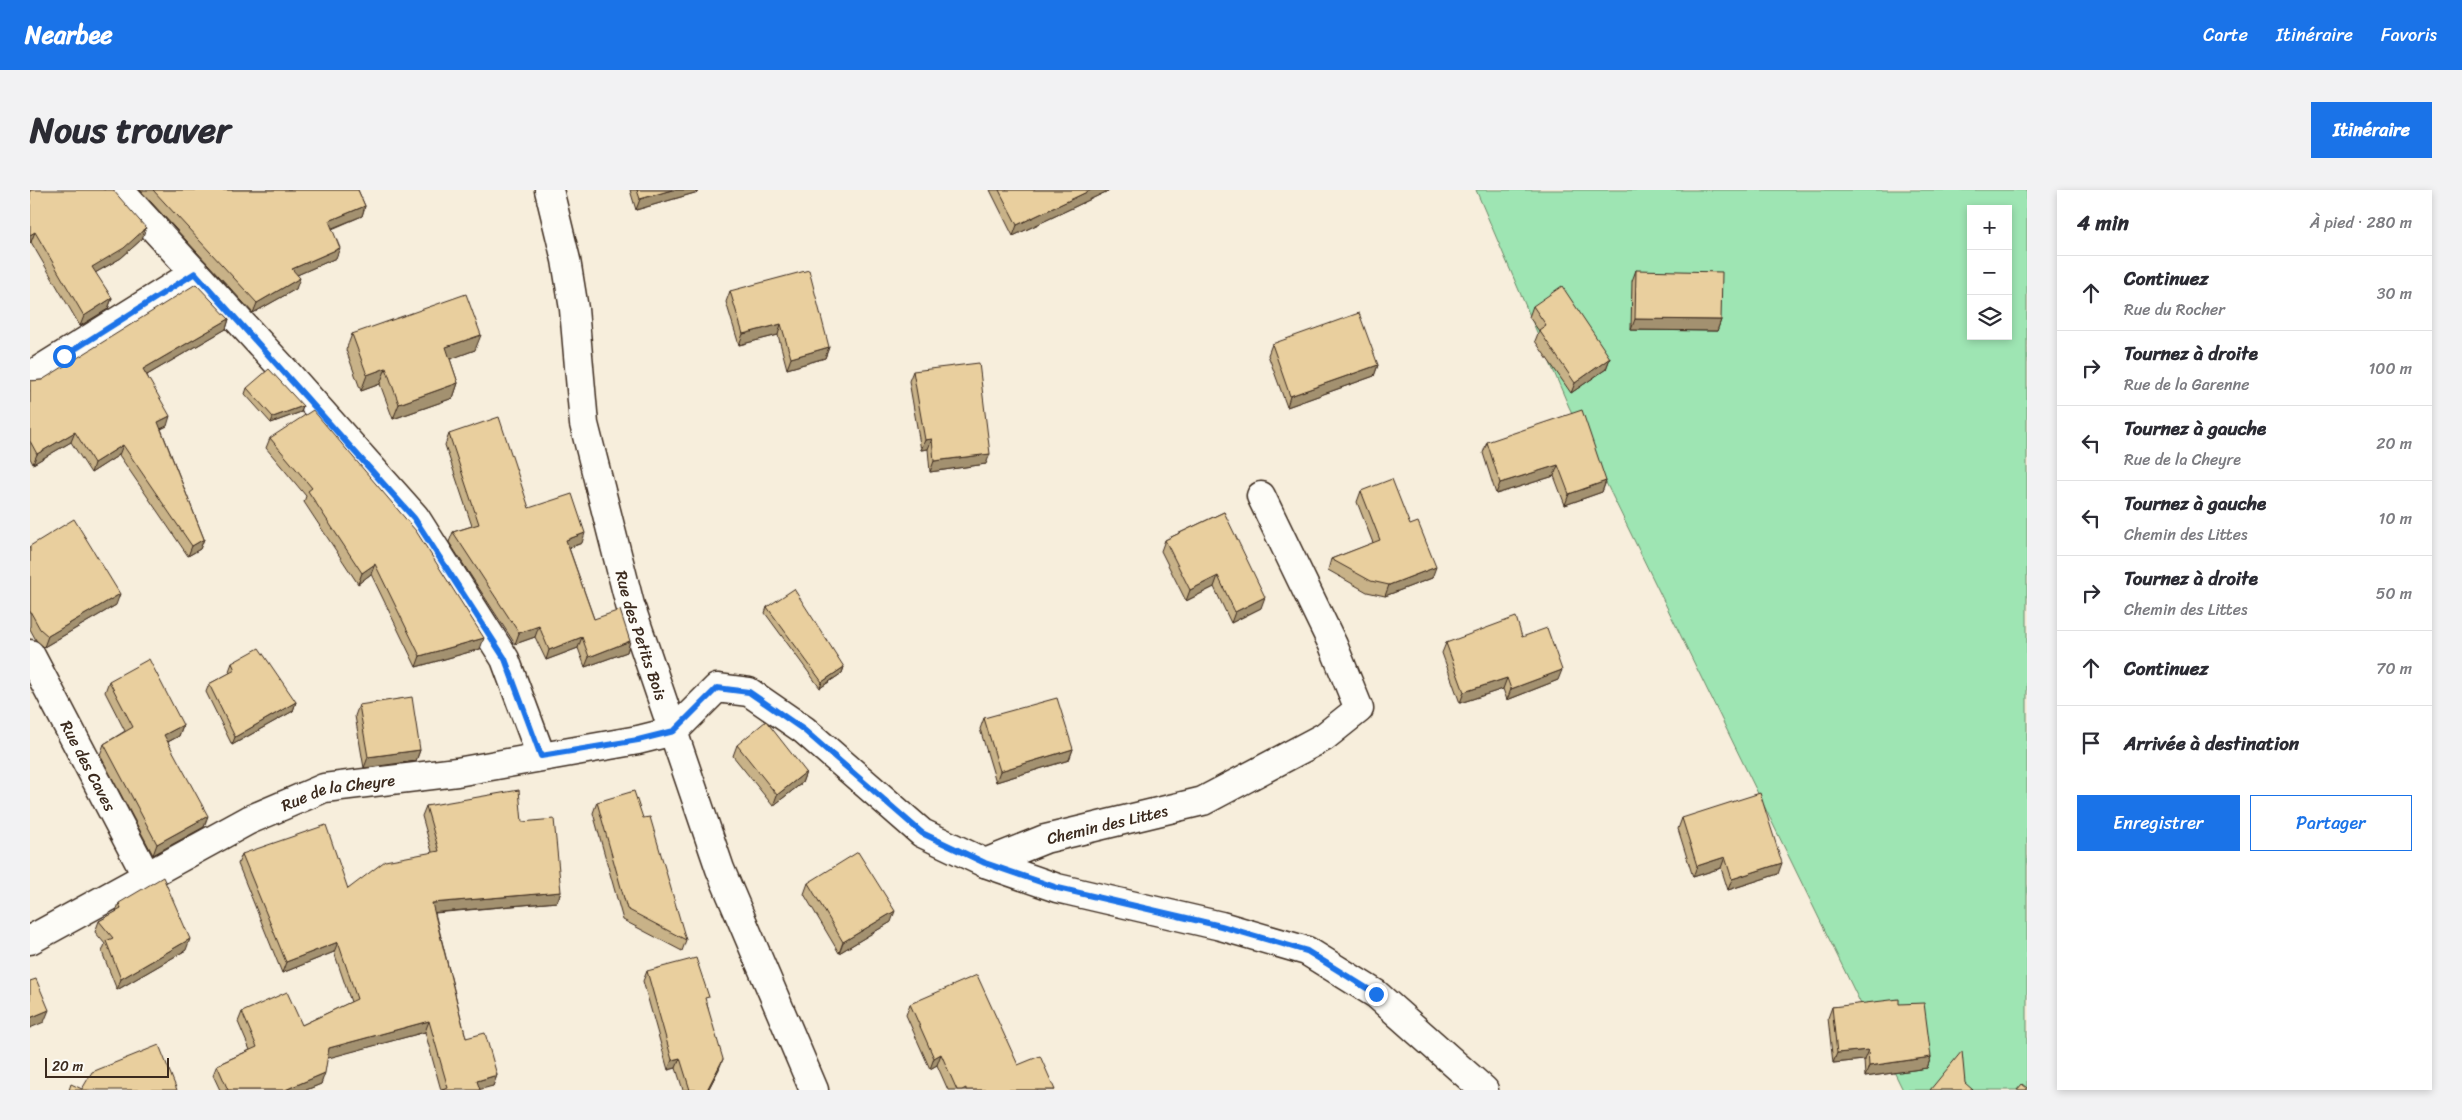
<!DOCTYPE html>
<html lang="fr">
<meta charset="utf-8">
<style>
body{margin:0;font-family:Sriracha,sans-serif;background:#f2f2f3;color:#2b2b33}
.controls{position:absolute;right:15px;top:15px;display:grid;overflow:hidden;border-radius:0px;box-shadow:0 2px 8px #0003}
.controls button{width:45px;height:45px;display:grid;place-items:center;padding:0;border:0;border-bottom:1px solid #e1e1e2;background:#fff;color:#2b2b33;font:25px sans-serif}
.scale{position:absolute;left:15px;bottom:12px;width:124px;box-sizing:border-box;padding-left:5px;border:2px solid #3b2a1e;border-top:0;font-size:14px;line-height:18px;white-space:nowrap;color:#3b2a1e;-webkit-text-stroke:4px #fdfcf7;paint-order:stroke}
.stop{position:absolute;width:15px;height:15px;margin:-11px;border:4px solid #1a73e8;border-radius:50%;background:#fff}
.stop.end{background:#1a73e8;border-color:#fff;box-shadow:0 1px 5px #0008}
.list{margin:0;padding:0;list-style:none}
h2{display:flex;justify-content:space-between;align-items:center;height:65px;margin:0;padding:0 20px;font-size:21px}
h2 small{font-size:16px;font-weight:400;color:#7c7c81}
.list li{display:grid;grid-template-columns:32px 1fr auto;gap:15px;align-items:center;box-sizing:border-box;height:75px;padding:0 20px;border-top:1px solid #e1e1e2}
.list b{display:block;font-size:19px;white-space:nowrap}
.list p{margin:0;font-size:16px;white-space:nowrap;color:#7c7c81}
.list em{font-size:16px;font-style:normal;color:#7c7c81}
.actions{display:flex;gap:10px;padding:15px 20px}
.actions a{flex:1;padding:11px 0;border:1px solid #1a73e8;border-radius:0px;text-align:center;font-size:18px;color:#1a73e8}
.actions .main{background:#1a73e8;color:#fff}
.icon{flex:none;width:28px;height:28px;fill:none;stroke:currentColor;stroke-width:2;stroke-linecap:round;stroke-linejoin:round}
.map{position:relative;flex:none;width:1997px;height:900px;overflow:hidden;border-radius:0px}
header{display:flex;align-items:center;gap:30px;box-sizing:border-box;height:70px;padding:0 25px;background:#1a73e8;color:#fff}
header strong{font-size:24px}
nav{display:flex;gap:28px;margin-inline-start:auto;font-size:18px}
.intro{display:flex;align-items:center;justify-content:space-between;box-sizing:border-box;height:120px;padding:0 30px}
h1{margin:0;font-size:35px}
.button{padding:12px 22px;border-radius:0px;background:#1a73e8;color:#fff;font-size:18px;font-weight:700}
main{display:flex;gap:30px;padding:0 30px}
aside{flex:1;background:#fff;border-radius:0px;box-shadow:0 2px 8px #0003}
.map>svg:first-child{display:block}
.green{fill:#9ee5b3;stroke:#6c8868;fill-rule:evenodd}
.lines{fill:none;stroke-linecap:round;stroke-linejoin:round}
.minor-casing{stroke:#3b2a1e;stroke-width:31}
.minor{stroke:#fdfcf7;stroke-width:28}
.wall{fill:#c8b288;stroke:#3b2a1e}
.shaded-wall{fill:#a3916f;stroke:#3b2a1e}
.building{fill:#e9cf9e;stroke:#3b2a1e}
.route{stroke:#1a73e8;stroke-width:6}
.labels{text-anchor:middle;stroke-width:4;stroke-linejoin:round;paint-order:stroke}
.street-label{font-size:16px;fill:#3b2a1e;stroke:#fdfcf7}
</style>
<header>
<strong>Nearbee</strong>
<nav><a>Carte</a><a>Itinéraire</a><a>Favoris</a></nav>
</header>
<div class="intro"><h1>Nous trouver</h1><a class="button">Itinéraire</a></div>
<main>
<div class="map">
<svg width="1997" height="900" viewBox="0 0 1997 900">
<rect width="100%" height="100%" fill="#f7eedc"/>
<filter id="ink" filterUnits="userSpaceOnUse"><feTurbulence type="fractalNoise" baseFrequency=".02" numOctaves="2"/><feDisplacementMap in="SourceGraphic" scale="10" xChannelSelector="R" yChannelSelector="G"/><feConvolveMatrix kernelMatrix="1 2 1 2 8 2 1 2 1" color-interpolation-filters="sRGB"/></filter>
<g filter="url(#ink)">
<path class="green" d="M 1446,0 L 1997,0 L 1997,900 L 1873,900 L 1539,217 ZM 1941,19 L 1978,19 L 1978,146 L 1941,146 Z"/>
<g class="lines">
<g class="minor-casing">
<g id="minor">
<path d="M 89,0 L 256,182 L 385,327 L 475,469 L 511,566"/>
<path id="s1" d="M 519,0 L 536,70 L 544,119 L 554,234 L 600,415 L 690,679 L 784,900"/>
<path d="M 0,186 L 165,83"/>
<path id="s2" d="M 0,464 L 117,687"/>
<path d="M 955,673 L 1027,698 L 1191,736 L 1277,761 L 1346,804 L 1454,900"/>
<path id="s3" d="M 0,750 L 219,630 L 294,598 L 427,582 L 608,550 L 644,541 L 687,498 L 719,502 L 774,540 L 892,643 L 955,673 L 1015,649 L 1173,611 L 1294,547 L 1329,519 L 1303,455 L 1231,306"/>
</g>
</g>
<use href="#minor" class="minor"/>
</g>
<path class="wall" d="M 0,0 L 112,49 L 91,68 L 65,83 L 82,108 L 78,119 L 50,136 L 1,52 Z
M 110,0 L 328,0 L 335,16 L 332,26 L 302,39 L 306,68 L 267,85 L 266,99 L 223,123 Z
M 600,0 L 669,0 L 668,2 L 606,20 Z
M 960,0 L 1080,0 L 983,46 Z
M 1606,80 L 1691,130 L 1687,141 L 1601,140 L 1602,91 Z
M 700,101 L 799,157 L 795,168 L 757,179 L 748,145 L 709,155 L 696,112 Z
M 1503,116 L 1580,168 L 1576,179 L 1541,203 L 1505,151 L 1509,141 L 1499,127 Z
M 199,129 L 196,139 L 117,185 L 137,236 L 131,239 L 174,349 L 170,359 L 158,366 L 89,265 L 61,283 L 41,252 L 3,274 L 0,268 L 0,191 L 12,190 Z
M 322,144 L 445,160 L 420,169 L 428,193 L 423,208 L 363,229 L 350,194 L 331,201 L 316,160 Z
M 1242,154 L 1348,175 L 1344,186 L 1257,217 L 1238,165 Z
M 883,181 L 956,274 L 900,282 L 898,259 L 891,260 L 879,191 Z
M 217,198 L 271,222 L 241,233 L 215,204 Z
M 419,244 L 499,318 L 552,353 L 539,358 L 564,429 L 600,451 L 597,462 L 555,477 L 548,458 L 516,470 L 505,447 L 485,454 L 419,352 L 423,342 L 442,336 L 415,255 Z
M 240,248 L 450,459 L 386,477 L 341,384 L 328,394 L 274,312 L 276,306 L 236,258 Z
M 1457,252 L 1576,291 L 1572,302 L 1535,315 L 1524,286 L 1466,304 L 1453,263 Z
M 1331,301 L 1402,388 L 1355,406 L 1337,402 L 1298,380 L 1301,369 L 1343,353 L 1327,312 Z
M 1194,322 L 1231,418 L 1201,433 L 1184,397 L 1156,411 L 1131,361 L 1135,350 Z
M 0,356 L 86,415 L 14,457 L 6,450 L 0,439 Z
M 737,417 L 814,477 L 812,483 L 790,498 L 735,423 Z
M 1492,447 L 1528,490 L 1477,510 L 1473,499 L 1430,513 L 1412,463 L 1416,453 Z
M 202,473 L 266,512 L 263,521 L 202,555 L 176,502 L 179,494 L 200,483 L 199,481 Z
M 79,491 L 153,535 L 149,546 L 138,552 L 174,637 L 123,665 L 70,565 L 74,554 L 95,541 L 75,502 Z
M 329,515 L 390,560 L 386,571 L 334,578 L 325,526 Z
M 954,528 L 1043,559 L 1039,570 L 966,592 L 950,539 Z
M 707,555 L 776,582 L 772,593 L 743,616 L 703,566 Z
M 567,612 L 656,750 L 652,761 L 593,730 L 563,623 Z
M 396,616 L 492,632 L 531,702 L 527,712 L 405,723 L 436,848 L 467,885 L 463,896 L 411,900 L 395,842 L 297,868 L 291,894 L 276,900 L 190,900 L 183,885 L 187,875 L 220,860 L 208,832 L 212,822 L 272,835 L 321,812 L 304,762 L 252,783 L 208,674 L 212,664 L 318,699 L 402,662 L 392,626 Z
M 1652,628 L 1748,684 L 1698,700 L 1691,678 L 1663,687 L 1648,639 Z
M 778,693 L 861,732 L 809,763 L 774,704 Z
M 89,713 L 156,760 L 87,800 L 72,762 L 75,754 L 65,742 L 69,731 L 86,722 Z
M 617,781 L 677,813 L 689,879 L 678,900 L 653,900 L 646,878 L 638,880 L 613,791 Z
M 880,814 L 988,875 L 1025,900 L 918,900 L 907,875 L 900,879 L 876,825 Z
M 1869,814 L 1901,867 L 1897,878 L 1835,887 L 1834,870 L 1803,873 L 1798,828 L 1802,817 Z"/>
<path class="shaded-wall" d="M 642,0 L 669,0 L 668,2 L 606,20 L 610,9 Z
M 1061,0 L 1080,0 L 983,46 L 987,35 Z
M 335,16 L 332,26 L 295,41 L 299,31 Z
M 116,38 L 112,49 L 91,68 L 58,87 L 62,77 Z
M 5,42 L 1,52 L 0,53 L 0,45 Z
M 310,58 L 306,68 L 258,89 L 262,79 Z
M 270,88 L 266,99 L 223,123 L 227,113 Z
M 82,108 L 78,119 L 50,136 L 54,126 Z
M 199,129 L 196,139 L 110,189 L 113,179 Z
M 1605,129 L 1691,130 L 1687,141 L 1601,140 Z
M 751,134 L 748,145 L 709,155 L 713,144 Z
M 451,145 L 445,160 L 410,173 L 416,157 Z
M 799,157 L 795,168 L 757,179 L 761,168 Z
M 1580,168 L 1576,179 L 1541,203 L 1545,193 Z
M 1348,175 L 1344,186 L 1257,217 L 1260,206 Z
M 356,178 L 350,194 L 331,201 L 337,185 Z
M 428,193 L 423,208 L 363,229 L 369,214 Z
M 273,216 L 271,222 L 241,233 L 243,227 Z
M 140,226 L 137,236 L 124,242 L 128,232 Z
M 45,242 L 41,252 L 3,274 L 7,264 Z
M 902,249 L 898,259 L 891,260 L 895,250 Z
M 93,255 L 89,265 L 61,283 L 64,273 Z
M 960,264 L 956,274 L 900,282 L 904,271 Z
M 1528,275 L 1524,286 L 1466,304 L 1470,293 Z
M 1576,291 L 1572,302 L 1535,315 L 1539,304 Z
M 555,343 L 552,353 L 532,360 L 536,350 Z
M 174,349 L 170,359 L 158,366 L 162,356 Z
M 345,374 L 341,384 L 328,394 L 332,383 Z
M 1406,377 L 1402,388 L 1355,406 L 1359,395 Z
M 1188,386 L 1184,397 L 1156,411 L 1160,400 Z
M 90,404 L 86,415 L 14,457 L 18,446 Z
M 1235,407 L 1231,418 L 1201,433 L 1205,422 Z
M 509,436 L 505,447 L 485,454 L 489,443 Z
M 552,447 L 548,458 L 516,470 L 519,460 Z
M 454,448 L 450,459 L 386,477 L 390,466 Z
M 600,451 L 597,462 L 555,477 L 559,467 Z
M 814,477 L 812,483 L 790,498 L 792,492 Z
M 1532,480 L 1528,490 L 1477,510 L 1481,499 Z
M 1477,488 L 1473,499 L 1430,513 L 1434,502 Z
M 266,512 L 263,521 L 202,555 L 205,547 Z
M 153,535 L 149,546 L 130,556 L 134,545 Z
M 1043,559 L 1039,570 L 966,592 L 970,581 Z
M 390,560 L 386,571 L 334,578 L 338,567 Z
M 776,582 L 772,593 L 743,616 L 747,605 Z
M 178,626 L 174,637 L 123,665 L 127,654 Z
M 1695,667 L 1691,678 L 1663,687 L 1667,676 Z
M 1752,673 L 1748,684 L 1698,700 L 1702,689 Z
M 531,702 L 527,712 L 399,723 L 402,713 Z
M 865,721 L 861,732 L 809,763 L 813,752 Z
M 160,749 L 156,760 L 87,800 L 91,789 Z
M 308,752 L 304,762 L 252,783 L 256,772 Z
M 19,820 L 14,832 L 0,838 L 0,828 Z
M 399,831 L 395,842 L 295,869 L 299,858 Z
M 1838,860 L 1834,870 L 1803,873 L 1807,863 Z
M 911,864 L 907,875 L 900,879 L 904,868 Z
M 1901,867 L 1897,878 L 1835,887 L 1839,876 Z
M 650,868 L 646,878 L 638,880 L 642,870 Z
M 693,869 L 689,879 L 678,900 L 677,900 Z
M 295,883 L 291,894 L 276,900 L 255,900 Z
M 467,885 L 463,896 L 448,900 L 447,891 Z"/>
<path class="building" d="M 0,0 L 83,0 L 116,38 L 94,58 L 62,77 L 82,108 L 54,126 L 5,42 L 0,45 Z
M 123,0 L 328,0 L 335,16 L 299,31 L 310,58 L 262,79 L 270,88 L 227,113 Z
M 607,0 L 642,0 L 610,9 Z
M 969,0 L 1061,0 L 987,35 Z
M 779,80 L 799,157 L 761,168 L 751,134 L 713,144 L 700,101 Z
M 1606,80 L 1692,82 L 1691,130 L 1605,129 Z
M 166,94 L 199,129 L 113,179 L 140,226 L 128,232 L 174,349 L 162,356 L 93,255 L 64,273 L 45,242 L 7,264 L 0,251 L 0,191 L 12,190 Z
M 1532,96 L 1580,168 L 1545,193 L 1509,140 L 1516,135 L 1503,116 Z
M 436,104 L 451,145 L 416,157 L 428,193 L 369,214 L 356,178 L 337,185 L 322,144 Z
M 1329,123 L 1348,175 L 1260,206 L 1242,154 Z
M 949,173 L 960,264 L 904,271 L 902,249 L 895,250 L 883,181 Z
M 239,179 L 273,216 L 243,227 L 217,198 Z
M 283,220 L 386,341 L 454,448 L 390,466 L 345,374 L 332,383 L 278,301 L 282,298 L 240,248 Z
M 1552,220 L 1576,291 L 1539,304 L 1528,275 L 1470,293 L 1457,252 Z
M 469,227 L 499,318 L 542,304 L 555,343 L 536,350 L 564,429 L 590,420 L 600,451 L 559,467 L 552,447 L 519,460 L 509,436 L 489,443 L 423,342 L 449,334 L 419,244 Z
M 1362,289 L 1380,335 L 1388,332 L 1406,377 L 1359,395 L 1341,391 L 1301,369 L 1350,350 L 1331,301 Z
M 1194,322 L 1235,407 L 1205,422 L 1188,386 L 1160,400 L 1135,350 Z
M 44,329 L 90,404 L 18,446 L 10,439 L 0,421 L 0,356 Z
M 764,399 L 814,477 L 792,492 L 737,417 Z
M 1486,427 L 1492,447 L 1517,438 L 1532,480 L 1481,499 L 1477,488 L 1434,502 L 1416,453 Z
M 229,458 L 266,512 L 205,547 L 179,494 L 205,480 L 202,473 Z
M 119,469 L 153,535 L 134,545 L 178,626 L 127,654 L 74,554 L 103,537 L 79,491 Z
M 382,507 L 390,560 L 338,567 L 329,515 Z
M 1027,508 L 1043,559 L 970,581 L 954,528 Z
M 736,531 L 776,582 L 747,605 L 707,555 Z
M 489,600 L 492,632 L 524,629 L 531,702 L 402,713 L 436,848 L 455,843 L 467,885 L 447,891 L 450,900 L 412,900 L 418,898 L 399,831 L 299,858 L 295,883 L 255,900 L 198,900 L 187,875 L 227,857 L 212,822 L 257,802 L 272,835 L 327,809 L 308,752 L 256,772 L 212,664 L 296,635 L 318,699 L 355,671 L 409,661 L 396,616 Z
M 604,601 L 613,628 L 620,627 L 656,750 L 597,719 L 567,612 Z
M 1730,603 L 1752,673 L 1702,689 L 1695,667 L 1667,676 L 1652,628 Z
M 828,662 L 865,721 L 813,752 L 778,693 Z
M 133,687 L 160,749 L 91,789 L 76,751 L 83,748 L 69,731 L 91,719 L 89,713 Z
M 666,768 L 679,807 L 675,808 L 693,869 L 677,900 L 660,900 L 650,868 L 642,870 L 617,781 Z
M 947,785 L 988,875 L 1010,866 L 1025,900 L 936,900 L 936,898 L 932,900 L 927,900 L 911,864 L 904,868 L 880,814 Z
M 6,789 L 19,820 L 0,828 L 0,791 Z
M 1869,809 L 1869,814 L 1894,813 L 1901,867 L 1839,876 L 1838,860 L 1807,863 L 1802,817 Z
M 129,855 L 147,900 L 39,900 L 41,894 L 52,899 L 62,882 Z
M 1932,861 L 1935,893 L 1943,900 L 1900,900 Z
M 1992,894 L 1997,898 L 1997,900 L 1987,900 Z"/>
</g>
<g class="lines" filter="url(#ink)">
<path class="route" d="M 34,166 L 165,83 L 384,328 L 475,469 L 511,566 L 608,550 L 644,541 L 687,498 L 719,502 L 774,540 L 892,643 L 955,673 L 1028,698 L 1191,736 L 1277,761 L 1346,804"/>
</g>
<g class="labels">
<g class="street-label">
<text dy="6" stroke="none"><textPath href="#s1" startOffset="456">Rue des Petits Bois</textPath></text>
<text dy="6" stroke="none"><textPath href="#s2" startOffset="126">Rue des Caves</textPath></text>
<text dy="6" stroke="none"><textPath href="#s3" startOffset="344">Rue de la Cheyre</textPath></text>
<text dy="6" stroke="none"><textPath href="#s3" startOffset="1201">Chemin des Littes</textPath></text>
</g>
</g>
</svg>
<div class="controls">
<button>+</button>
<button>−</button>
<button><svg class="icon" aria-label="layers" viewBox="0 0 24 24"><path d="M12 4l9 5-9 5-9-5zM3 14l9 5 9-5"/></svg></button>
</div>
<div class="scale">20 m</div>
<div class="stop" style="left:34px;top:166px"></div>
<div class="stop end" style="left:1346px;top:804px"></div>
</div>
<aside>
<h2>4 min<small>À pied · 280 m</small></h2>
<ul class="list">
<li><svg class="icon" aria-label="ahead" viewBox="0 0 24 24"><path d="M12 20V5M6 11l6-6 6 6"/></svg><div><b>Continuez</b><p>Rue du Rocher</p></div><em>30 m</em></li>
<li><svg class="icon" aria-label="right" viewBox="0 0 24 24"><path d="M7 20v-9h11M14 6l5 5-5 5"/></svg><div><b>Tournez à droite</b><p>Rue de la Garenne</p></div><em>100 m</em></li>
<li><svg class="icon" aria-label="left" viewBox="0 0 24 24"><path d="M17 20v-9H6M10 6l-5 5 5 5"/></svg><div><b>Tournez à gauche</b><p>Rue de la Cheyre</p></div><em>20 m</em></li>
<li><svg class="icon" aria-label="left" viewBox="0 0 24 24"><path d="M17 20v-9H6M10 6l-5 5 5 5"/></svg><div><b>Tournez à gauche</b><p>Chemin des Littes</p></div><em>10 m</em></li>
<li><svg class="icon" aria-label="right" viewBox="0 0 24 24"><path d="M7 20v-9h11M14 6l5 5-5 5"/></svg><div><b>Tournez à droite</b><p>Chemin des Littes</p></div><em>50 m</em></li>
<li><svg class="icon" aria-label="ahead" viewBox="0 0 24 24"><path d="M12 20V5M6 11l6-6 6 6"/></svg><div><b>Continuez</b></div><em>70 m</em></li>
<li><svg class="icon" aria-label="arrive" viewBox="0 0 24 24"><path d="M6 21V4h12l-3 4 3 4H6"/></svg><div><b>Arrivée à destination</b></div></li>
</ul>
<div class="actions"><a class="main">Enregistrer</a><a>Partager</a></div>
</aside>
</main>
